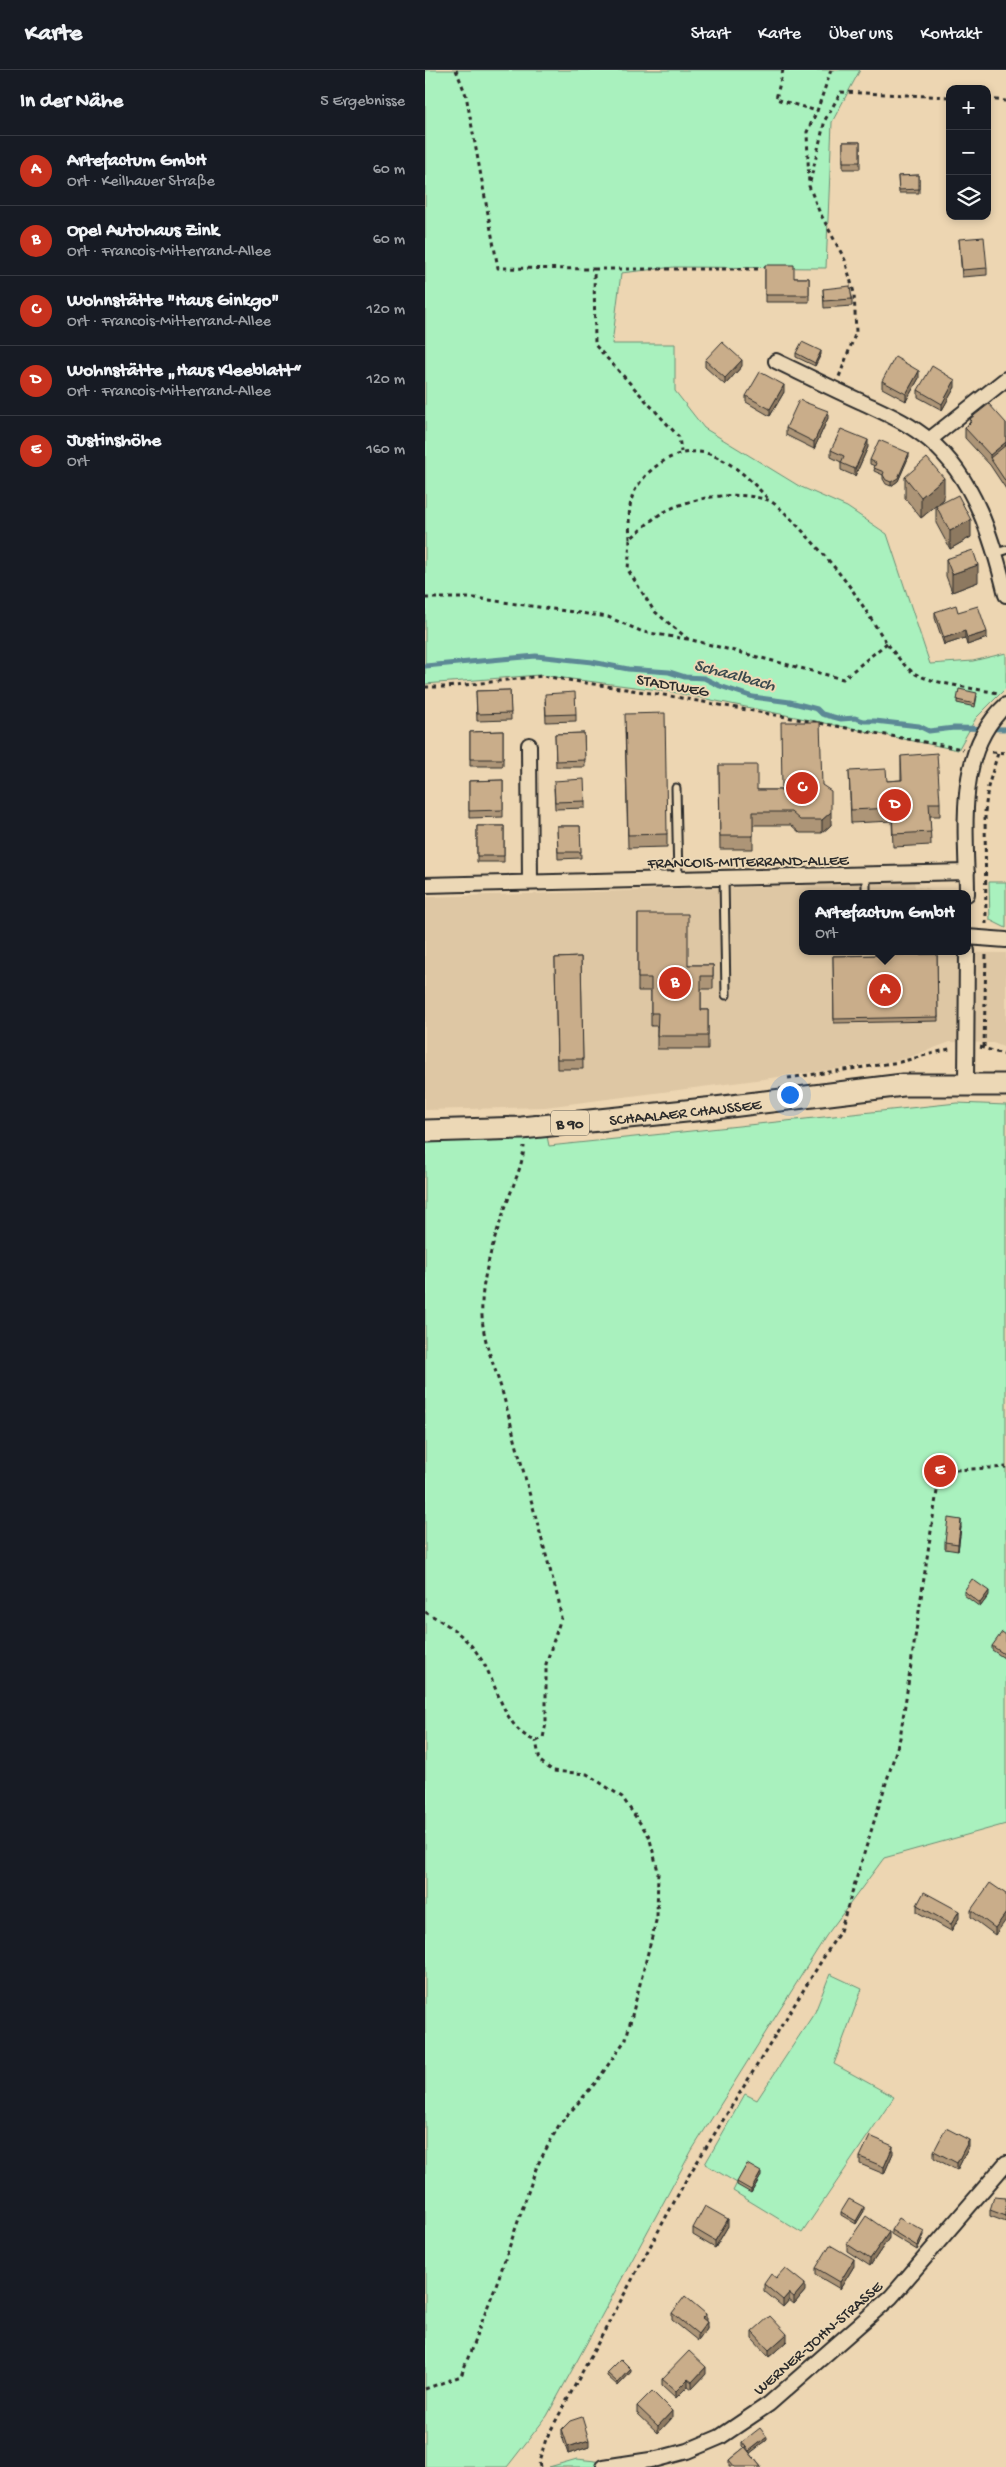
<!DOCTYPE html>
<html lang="de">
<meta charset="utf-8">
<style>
body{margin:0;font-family:"Gochi Hand",sans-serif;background:#20242c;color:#f1f3f6}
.controls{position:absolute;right:15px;top:15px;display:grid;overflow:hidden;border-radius:10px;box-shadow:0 2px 8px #0003}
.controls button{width:45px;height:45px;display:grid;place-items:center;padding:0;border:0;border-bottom:1px solid #363941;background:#171b24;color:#f1f3f6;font:25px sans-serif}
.you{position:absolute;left:364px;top:1024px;width:18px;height:18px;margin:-12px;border:4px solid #fff;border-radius:50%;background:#1a73e8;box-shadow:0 0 0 8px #1a73e833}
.badge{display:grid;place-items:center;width:32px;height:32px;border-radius:50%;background:#c8321e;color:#fff;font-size:16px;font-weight:700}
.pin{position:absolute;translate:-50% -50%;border:2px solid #fff;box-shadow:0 1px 5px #0006}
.popup{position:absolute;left:374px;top:820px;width:172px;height:65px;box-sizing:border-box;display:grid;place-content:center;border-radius:10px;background:#171b24;filter:drop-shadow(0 1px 4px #0005);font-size:16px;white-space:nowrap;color:#9ea1a6}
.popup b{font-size:19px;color:#f1f3f6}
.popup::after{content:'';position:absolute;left:50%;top:100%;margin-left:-10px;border:10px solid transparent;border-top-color:#171b24}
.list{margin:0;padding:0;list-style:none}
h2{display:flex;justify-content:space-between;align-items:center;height:65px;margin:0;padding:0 20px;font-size:21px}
h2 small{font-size:16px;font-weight:400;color:#9ea1a6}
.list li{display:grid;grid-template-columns:32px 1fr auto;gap:15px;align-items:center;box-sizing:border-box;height:70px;padding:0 20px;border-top:1px solid #363941}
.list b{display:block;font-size:19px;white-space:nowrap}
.list p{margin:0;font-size:16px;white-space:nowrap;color:#9ea1a6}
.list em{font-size:16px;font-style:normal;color:#9ea1a6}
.icon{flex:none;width:28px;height:28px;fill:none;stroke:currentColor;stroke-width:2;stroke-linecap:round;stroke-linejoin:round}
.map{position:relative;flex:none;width:581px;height:2397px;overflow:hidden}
header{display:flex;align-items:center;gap:30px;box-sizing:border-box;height:70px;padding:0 25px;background:#171b24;border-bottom:1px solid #363941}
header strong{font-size:24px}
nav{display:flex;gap:28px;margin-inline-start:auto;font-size:18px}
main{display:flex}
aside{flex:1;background:#171b24}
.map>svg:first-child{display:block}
.built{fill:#dec7a4}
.green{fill:#a9f1be;stroke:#6a8e74}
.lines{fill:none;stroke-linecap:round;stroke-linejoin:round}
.stream{stroke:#5c8895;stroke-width:5}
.lane-casing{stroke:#2b2b2b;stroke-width:11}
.street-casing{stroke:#2b2b2b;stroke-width:18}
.primary-casing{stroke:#2b2b2b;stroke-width:25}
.path{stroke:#2b2b2b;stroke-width:3;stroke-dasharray:4 4;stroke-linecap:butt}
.lane{stroke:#ecd8b6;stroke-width:7}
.street{stroke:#ecd8b6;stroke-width:14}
.primary{stroke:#ecd8b6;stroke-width:21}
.wall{fill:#ad9577;stroke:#2b2b2b}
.shaded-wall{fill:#8d7961;stroke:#2b2b2b}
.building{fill:#c9ad8a;stroke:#2b2b2b}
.labels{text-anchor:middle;stroke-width:4;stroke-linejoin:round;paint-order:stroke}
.shield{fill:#ecd8b6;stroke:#655f55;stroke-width:1}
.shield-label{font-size:15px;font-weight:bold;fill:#2b2b2b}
.street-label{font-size:16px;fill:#2b2b2b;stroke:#ecd8b6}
.water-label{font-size:18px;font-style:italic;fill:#3b4a4e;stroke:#ecd8b6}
</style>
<header>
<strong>Karte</strong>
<nav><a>Start</a><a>Karte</a><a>Über uns</a><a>Kontakt</a></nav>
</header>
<main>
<aside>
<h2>In der Nähe<small>5 Ergebnisse</small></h2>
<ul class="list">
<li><span class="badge">A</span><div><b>Artefactum GmbH</b><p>Ort · Keilhauer Straße</p></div><em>60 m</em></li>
<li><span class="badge">B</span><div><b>Opel Autohaus Zink</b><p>Ort · Francois-Mitterrand-Allee</p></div><em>60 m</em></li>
<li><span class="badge">C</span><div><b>Wohnstätte &quot;Haus Ginkgo&quot;</b><p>Ort · Francois-Mitterrand-Allee</p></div><em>120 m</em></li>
<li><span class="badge">D</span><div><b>Wohnstätte „Haus Kleeblatt“</b><p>Ort · Francois-Mitterrand-Allee</p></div><em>120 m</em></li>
<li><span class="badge">E</span><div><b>Justinshöhe</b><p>Ort</p></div><em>160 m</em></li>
</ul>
</aside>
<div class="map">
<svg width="581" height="2397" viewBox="0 0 581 2397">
<rect width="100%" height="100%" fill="#edd6b2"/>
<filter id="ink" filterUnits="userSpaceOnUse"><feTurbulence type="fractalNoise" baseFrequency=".02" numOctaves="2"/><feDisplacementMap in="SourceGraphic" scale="10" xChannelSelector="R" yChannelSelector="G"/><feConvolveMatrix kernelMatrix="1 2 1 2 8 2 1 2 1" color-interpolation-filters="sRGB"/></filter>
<g filter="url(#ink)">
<path class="built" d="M 489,812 L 490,817 L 502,818 L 513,824 L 378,824 L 378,881 L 581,883 L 581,978 L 568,973 L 525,972 L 482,988 L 461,992 L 316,1012 L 120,1037 L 0,1040 L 0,827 Z"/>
<path class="green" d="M 0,0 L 435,0 L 407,52 L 401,198 L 249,197 L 196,203 L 187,274 L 250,274 L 250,321 L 279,358 L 374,416 L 422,437 L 462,464 L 505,594 L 548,591 L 581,583 L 581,618 L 551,648 L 533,680 L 242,621 L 114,605 L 0,614 Z
M 564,812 L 581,812 L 581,858 L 565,850 Z
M 532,1033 L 581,1035 L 581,1754 L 459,1788 L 401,1866 L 267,2080 L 122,2346 L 82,2397 L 0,2397 L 0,1073 L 122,1066 L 124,1076 Z
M 405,1904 L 437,1919 L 409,1994 L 469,2027 L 377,2163 L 308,2121 L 312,2113 L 280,2094 L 320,2024 L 332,2030 L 390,1942 Z
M 152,2389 L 198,2394 L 199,2397 L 124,2397 Z"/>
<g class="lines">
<path class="stream" d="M 0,596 L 111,586 L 167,592 L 203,599 L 244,602 L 260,607 L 279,608 L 295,616 L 328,627 L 365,632 L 392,639 L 397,644 L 416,649 L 430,648 L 439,651 L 450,651 L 494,656 L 504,661 L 529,658 L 581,659"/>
<g class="lane-casing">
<path id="lane" d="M 571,483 L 581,480
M 251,718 L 253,809
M 441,805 L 441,824
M 299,808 L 301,925"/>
</g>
<g class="street-casing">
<path id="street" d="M 351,291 C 380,305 408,319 437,332 C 460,343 484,353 504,370 C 549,407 568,470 581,525
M 504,370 L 581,309
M 104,675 L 105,812
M 0,815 L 542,802
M 542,824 C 542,761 529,682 581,635
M 542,867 L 581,870
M 541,1013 L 542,881
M 179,2397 L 232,2389 L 262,2381 L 295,2367 L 344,2334 L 466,2227 L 581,2093"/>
</g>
<g class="primary-casing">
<g id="primary">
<path id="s1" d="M 0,1061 L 97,1058 L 290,1038 L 478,1015 L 581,1015"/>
</g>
</g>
<path class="path" d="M 31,0 L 41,25 L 73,198 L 169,199 L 170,275 L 254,367 L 256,382
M 358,0 L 351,29 L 392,41
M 406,0 L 392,41 L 382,62 L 384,116 L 394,141 L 420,190 L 429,223 L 431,262 L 414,307
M 562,29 L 581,31
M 385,112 L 400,50 L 416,22 L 525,27
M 169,199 L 336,199
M 205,469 C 204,453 202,432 212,417 C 227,393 259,374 287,385 C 311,395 327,411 344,430
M 0,528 L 50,528 L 183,547 L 218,562 L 262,569
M 462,573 L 418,609 L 263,569 L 229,541 L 203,500 L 205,469 C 215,461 225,450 237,443 C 266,427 311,420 343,430 C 357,434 420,508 430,524 C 444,544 469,590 489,603 C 504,613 553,619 573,623
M 0,617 L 22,617 L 117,606 L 245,626 L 538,679
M 567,682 L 581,683
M 561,854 L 560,742 L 563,717 L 573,683
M 555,977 L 581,985
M 559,977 L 561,883
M 363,1008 L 475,992 L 528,978
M 0,1542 C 21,1553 41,1566 54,1586 C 73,1612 77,1659 111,1671 L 118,1668 L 121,1653 L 121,1594 L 136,1548 L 134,1532 C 115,1464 97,1396 79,1328 C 70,1294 55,1269 57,1233 C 58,1201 72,1160 83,1130 C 89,1112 98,1095 99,1076
M 0,2319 L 36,2306 L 74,2207 L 112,2096 L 134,2055 L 172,2011 L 201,1969 L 232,1847 L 233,1801 L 224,1766 L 197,1727 L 162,1704 L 128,1701 L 115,1691 L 111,1671
M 115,2397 L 114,2392 L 121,2369 L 261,2110 L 415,1861 L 475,1668 L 515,1401 L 581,1397"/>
<use href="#lane" class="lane"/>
<use href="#street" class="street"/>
<use href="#primary" class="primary"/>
</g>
<path class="wall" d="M 418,72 L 435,72 L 435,99 L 418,99 Z
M 494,105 L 494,123 L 474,123 L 473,106 Z
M 534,169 L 562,198 L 562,205 L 537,207 Z
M 340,195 L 369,208 L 384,208 L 384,232 L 340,232 Z
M 398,219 L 427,229 L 427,236 L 399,238 Z
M 371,283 L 396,284 L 390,296 L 371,287 Z
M 280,290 L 317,296 L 300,315 L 280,297 Z
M 494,308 L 481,331 L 457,318 L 457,311 Z
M 530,317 L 517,340 L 493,327 L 493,320 Z
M 359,322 L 345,346 L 321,332 L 321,326 Z
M 403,348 L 389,379 L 361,365 L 361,358 Z
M 545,349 L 581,353 L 581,419 L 565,395 L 540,368 L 540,358 L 545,352 Z
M 443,377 L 430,406 L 416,400 L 416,392 L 406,387 L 406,380 Z
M 484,386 L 473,411 L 466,416 L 461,414 L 458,409 L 458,405 L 449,401 L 450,396 L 445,394 L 445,390 Z
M 480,407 L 519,429 L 496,448 L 480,428 Z
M 511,436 L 546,467 L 525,479 L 511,453 Z
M 521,489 L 553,512 L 527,522 L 521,506 Z
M 510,542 L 533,542 L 562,568 L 542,575 L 540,568 L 519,575 L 510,548 Z
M 85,620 L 86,650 L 52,651 L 51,621 Z
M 552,626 L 550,637 L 532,633 L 532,630 Z
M 120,631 L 151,644 L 151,651 L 121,652 Z
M 200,657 L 242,764 L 242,777 L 203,778 Z
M 78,661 L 78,696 L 45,696 L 45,662 Z
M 159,663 L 160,697 L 131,697 L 130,664 Z
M 476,686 L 515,733 L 515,746 L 505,746 L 506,775 L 468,777 L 467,751 L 426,753 L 424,701 L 462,711 L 476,710 Z
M 294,695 L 332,720 L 357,720 L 397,715 L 406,755 L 397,763 L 375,763 L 366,755 L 328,755 L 328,779 L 295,779 Z
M 78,710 L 78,747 L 44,748 L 44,711 Z
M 129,718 L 160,731 L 160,738 L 130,739 Z
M 52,756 L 79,756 L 79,792 L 52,792 Z
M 132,756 L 155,756 L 156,788 L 133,789 Z
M 213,844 L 263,895 L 288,895 L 288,919 L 276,919 L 276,940 L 283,940 L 283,979 L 232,979 L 232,956 L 226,956 L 226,921 L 213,921 Z
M 512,884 L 513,951 L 409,953 L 408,886 Z
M 156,887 L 158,999 L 132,999 L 130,888 Z
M 536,1457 L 533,1481 L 520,1479 L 520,1472 Z
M 539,1521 L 564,1525 L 555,1537 L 539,1525 Z
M 581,1565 L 579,1588 L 567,1580 L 567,1576 Z
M 581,1824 L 570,1865 L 546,1847 L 546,1840 Z
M 492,1835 L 534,1848 L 526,1861 L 492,1842 Z
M 544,2077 L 532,2100 L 509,2088 L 509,2081 Z
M 468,2083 L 459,2104 L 435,2094 L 435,2087 Z
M 336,2106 L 326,2123 L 312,2115 L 312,2112 Z
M 581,2128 L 581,2152 L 565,2146 L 565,2140 Z
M 439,2141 L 431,2154 L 416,2145 L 416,2142 Z
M 303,2156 L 290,2178 L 268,2165 L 268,2158 Z
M 466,2160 L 499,2165 L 492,2180 L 466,2164 Z
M 464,2168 L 445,2196 L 422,2181 L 422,2174 Z
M 429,2196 L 415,2219 L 391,2205 L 391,2198 Z
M 351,2208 L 380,2221 L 369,2234 L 364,2230 L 358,2237 L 339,2221 L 339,2214 Z
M 247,2243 L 281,2251 L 282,2259 L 273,2271 L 247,2250 Z
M 327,2262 L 362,2271 L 344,2287 L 327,2269 Z
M 206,2302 L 193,2316 L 182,2306 L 182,2303 Z
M 281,2304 L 267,2319 L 263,2316 L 251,2328 L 237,2315 L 237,2309 Z
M 212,2336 L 247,2348 L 233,2363 L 212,2343 Z
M 137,2359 L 164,2377 L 143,2384 L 137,2366 Z
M 342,2370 L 325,2383 L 336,2397 L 304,2396 L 304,2390 L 319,2378 L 317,2376 L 317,2372 Z"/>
<path class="shaded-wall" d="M 396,281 L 396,284 L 390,296 L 390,293 Z
M 317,290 L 317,296 L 300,315 L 300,308 Z
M 494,301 L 494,308 L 481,331 L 481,324 Z
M 530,310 L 530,317 L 517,340 L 517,334 Z
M 359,315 L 359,322 L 345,346 L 345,339 Z
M 403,341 L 403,348 L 389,379 L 389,372 Z
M 443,370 L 443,377 L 430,406 L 430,399 Z
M 581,372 L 581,382 L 565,388 L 565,385 Z
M 484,383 L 484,386 L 473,411 L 466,416 L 466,412 Z
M 519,408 L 519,429 L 496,448 L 496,427 Z
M 546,450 L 546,467 L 525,479 L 525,461 Z
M 553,495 L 553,512 L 527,522 L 527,504 Z
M 540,561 L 540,568 L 519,575 L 519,568 Z
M 562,562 L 562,568 L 542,575 L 542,568 Z
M 406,742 L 406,755 L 397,763 L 397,750 Z
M 536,1450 L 536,1457 L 533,1481 L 533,1474 Z
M 564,1521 L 564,1525 L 555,1537 L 555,1533 Z
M 534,1841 L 534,1848 L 526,1861 L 526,1854 Z
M 581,1843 L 581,1850 L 570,1865 L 570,1858 Z
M 544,2070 L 544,2077 L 532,2100 L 532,2093 Z
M 468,2076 L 468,2083 L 459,2104 L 459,2097 Z
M 336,2102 L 336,2106 L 326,2123 L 326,2120 Z
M 439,2137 L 439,2141 L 431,2154 L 431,2151 Z
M 303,2149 L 303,2156 L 290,2178 L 290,2171 Z
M 499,2161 L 499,2165 L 492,2180 L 492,2176 Z
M 464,2162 L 464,2168 L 445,2196 L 445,2189 Z
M 429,2189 L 429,2196 L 415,2219 L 415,2212 Z
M 380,2214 L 380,2221 L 369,2234 L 369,2227 Z
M 364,2223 L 364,2230 L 358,2237 L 358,2230 Z
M 281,2244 L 281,2251 L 277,2255 L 277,2248 Z
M 282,2252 L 282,2259 L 273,2271 L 273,2264 Z
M 362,2264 L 362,2271 L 344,2287 L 344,2280 Z
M 281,2297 L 281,2304 L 267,2319 L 267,2312 Z
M 206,2299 L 206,2302 L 193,2316 L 193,2313 Z
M 263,2309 L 263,2316 L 251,2328 L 251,2321 Z
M 247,2341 L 247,2348 L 233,2363 L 233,2356 Z
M 342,2367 L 342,2370 L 324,2384 L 324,2381 Z
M 164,2370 L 164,2377 L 143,2384 L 143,2377 Z"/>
<path class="building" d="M 418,72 L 435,72 L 435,92 L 418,92 Z
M 494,105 L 494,119 L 474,120 L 473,106 Z
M 559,167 L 562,198 L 537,200 L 534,169 Z
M 340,195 L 369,195 L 369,208 L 384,208 L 384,225 L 340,225 Z
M 425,216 L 427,229 L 399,231 L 398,219 Z
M 297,272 L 317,290 L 300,308 L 280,290 Z
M 377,272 L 396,281 L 390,293 L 371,283 Z
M 470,287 L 494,301 L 481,324 L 457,311 Z
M 507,296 L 530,310 L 517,334 L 493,320 Z
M 335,302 L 359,315 L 345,339 L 321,326 Z
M 374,330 L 403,341 L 389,372 L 361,358 Z
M 564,334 L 581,353 L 581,372 L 565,385 L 540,358 L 547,351 L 545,349 Z
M 416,359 L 443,370 L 430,399 L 416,393 L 419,386 L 406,380 Z
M 454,370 L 484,383 L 473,408 L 466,412 L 461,410 L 458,405 L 459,402 L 449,398 L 451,393 L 445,390 Z
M 581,375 L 581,412 L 565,388 Z
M 502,388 L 519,408 L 496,427 L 480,407 Z
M 533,425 L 546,450 L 525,461 L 511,436 Z
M 548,480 L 553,495 L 527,504 L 521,489 Z
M 531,535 L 533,542 L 553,536 L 562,562 L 542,568 L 540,561 L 519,568 L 510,542 Z
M 534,619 L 552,623 L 550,634 L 532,630 Z
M 85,620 L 86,643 L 52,644 L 51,621 Z
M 150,622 L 151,644 L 121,645 L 120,624 Z
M 240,643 L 242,764 L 203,765 L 200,644 Z
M 356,652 L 395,652 L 397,715 L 406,721 L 406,742 L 397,750 L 375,750 L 366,742 L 328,742 L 328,766 L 295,766 L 294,695 L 332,695 L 332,720 L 357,720 Z
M 78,661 L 78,689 L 45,689 L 45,662 Z
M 159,663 L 160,690 L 131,691 L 130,664 Z
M 512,683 L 515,733 L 504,733 L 506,762 L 468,764 L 467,738 L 426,740 L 424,701 L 461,699 L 462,711 L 477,710 L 476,686 Z
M 159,709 L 160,731 L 130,732 L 129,711 Z
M 78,710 L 78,740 L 44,741 L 44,711 Z
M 52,756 L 79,756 L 79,786 L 52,786 Z
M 132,756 L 155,756 L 156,782 L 133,782 Z
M 213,844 L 263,844 L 263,895 L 288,895 L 288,906 L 276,906 L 276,940 L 283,940 L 283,966 L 232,966 L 233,943 L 226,943 L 226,908 L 213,908 Z
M 512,884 L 513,947 L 409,949 L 408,886 Z
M 156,887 L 158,989 L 132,989 L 130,888 Z
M 523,1448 L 536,1450 L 533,1474 L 520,1472 Z
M 547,1509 L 564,1521 L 555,1533 L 539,1521 Z
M 577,1562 L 581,1565 L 581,1581 L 579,1584 L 567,1576 Z
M 565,1813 L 581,1824 L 581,1843 L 570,1858 L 546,1840 Z
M 499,1822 L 534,1841 L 526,1854 L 492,1835 Z
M 521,2058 L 544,2070 L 532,2093 L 509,2081 Z
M 445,2066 L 468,2076 L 459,2097 L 435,2087 Z
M 322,2094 L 336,2102 L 326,2120 L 312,2112 Z
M 569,2127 L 581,2128 L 581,2146 L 565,2140 Z
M 424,2129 L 439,2137 L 431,2151 L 416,2142 Z
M 280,2136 L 303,2149 L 290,2171 L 268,2158 Z
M 441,2146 L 464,2162 L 445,2189 L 422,2174 Z
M 474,2148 L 482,2153 L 483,2152 L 499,2161 L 492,2176 L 466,2160 Z
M 405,2175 L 429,2189 L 415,2212 L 391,2198 Z
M 360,2198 L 380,2214 L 369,2227 L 364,2223 L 358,2230 L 339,2214 L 346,2204 L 351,2208 Z
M 260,2226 L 281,2244 L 277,2248 L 282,2252 L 273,2264 L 247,2243 Z
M 345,2246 L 362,2264 L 344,2280 L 327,2262 Z
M 264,2281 L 281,2297 L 267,2312 L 263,2309 L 251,2321 L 237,2309 Z
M 196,2289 L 206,2299 L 193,2313 L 182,2303 Z
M 227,2321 L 247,2341 L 233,2356 L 212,2336 Z
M 157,2347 L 164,2370 L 143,2377 L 137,2359 L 145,2351 Z
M 335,2358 L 342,2367 L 324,2381 L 317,2372 Z
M 320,2377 L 336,2397 L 310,2397 L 304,2390 Z"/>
</g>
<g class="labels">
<rect class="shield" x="126" y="1040.5" width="38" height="25" rx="4"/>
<g class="shield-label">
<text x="145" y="1058">B 90</text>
</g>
<g class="street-label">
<text transform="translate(248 614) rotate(10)" y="6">STADTWEG</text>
<text transform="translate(323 790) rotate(-1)" y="6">FRANCOIS-MITTERRAND-ALLEE</text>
<text dy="6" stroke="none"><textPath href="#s1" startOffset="261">SCHAALAER CHAUSSEE</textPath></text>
<text transform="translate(392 2267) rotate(-41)" y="6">WERNER-JOHN-STRASSE</text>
</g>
<g class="water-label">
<text transform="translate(310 604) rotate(15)" y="6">Schaalbach</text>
</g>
</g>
</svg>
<div class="controls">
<button>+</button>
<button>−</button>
<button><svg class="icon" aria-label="layers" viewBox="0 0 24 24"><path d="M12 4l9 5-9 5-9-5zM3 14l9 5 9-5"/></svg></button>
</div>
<div class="you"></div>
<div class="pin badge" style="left:460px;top:920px">A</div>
<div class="popup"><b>Artefactum GmbH</b>Ort</div>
<div class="pin badge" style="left:250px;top:913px">B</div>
<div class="pin badge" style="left:377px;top:718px">C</div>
<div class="pin badge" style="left:470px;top:735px">D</div>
<div class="pin badge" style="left:515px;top:1401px">E</div>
</div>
</main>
